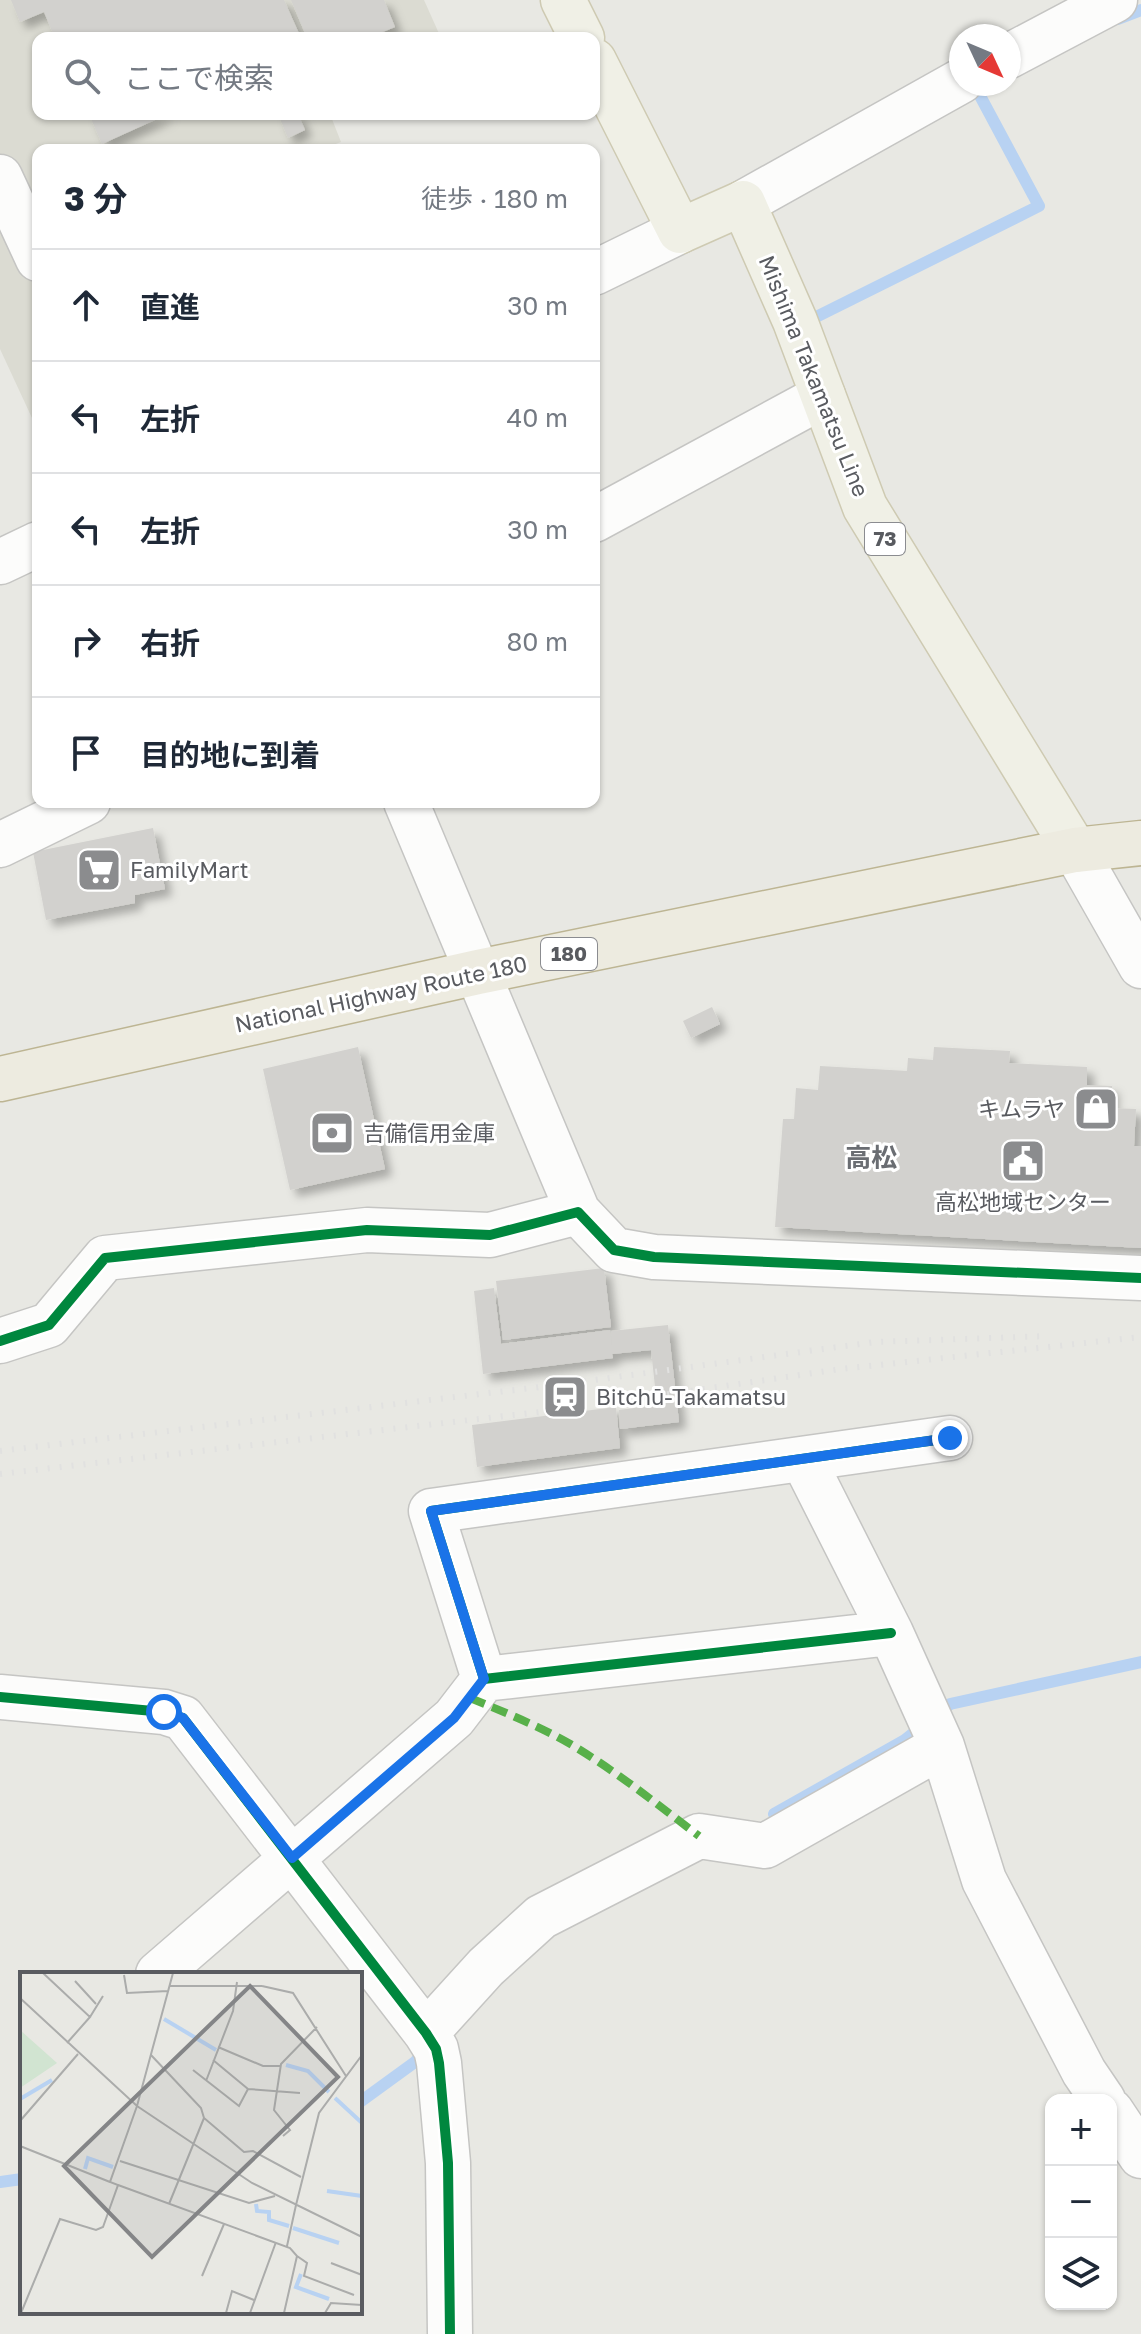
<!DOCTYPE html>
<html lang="ja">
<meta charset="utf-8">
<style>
body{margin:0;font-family:"Golos Text","Noto Sans JP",sans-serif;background:#f2f2f3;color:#1f2937}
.controls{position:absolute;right:24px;bottom:24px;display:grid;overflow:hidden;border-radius:16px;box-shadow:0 2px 6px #0004}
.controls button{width:72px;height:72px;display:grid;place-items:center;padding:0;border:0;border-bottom:2px solid #e0e1e3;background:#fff;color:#1f2937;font:40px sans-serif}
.compass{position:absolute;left:949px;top:24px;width:72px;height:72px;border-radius:50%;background:#fff;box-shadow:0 2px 6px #0004;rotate:134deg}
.stop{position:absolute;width:24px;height:24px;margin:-18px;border:6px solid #1a73e8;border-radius:50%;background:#fff}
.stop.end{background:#1a73e8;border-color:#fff;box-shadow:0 2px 8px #0008}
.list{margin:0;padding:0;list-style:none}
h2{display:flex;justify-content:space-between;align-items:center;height:104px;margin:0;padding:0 32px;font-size:34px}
h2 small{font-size:26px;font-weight:400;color:#747a83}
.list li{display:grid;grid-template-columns:52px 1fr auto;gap:24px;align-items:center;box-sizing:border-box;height:112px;padding:0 32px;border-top:2px solid #e0e1e3}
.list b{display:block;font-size:30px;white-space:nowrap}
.list em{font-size:26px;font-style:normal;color:#747a83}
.icon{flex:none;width:44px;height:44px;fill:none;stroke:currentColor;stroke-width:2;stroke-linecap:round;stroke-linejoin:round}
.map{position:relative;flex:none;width:1141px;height:2334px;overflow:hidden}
.search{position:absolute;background:#fff;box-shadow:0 2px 6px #0004;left:32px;top:32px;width:568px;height:88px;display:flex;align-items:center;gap:20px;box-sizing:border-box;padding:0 28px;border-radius:16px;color:#747a83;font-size:30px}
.panel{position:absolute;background:#fff;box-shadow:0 2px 6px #0004;left:32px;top:144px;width:568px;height:664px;border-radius:16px}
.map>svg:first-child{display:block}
.education{fill:#dbdbd2}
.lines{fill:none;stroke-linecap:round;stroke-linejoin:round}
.stream{stroke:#b8d2f2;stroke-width:12}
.building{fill:#d2d1ce;filter:url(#shadow)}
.minor-casing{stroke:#c5c5c3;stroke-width:47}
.major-casing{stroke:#cecab2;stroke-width:47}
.highway-casing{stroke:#bdb593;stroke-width:47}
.minor{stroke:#fcfcfb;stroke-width:44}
.major{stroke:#f0f0e6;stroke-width:44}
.highway{stroke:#edebe0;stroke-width:44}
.rail{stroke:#e1e1e0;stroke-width:6;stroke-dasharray:2 10;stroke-linecap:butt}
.quiet{stroke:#58b04a;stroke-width:8;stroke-dasharray:16 8;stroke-linecap:butt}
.cycleway-casing{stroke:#fff;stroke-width:15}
.cycleway{stroke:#00873e;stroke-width:10}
.route{stroke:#1a73e8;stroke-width:10}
.labels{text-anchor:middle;stroke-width:6;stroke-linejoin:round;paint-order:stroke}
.shield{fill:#fff;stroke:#8b8c90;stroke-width:2}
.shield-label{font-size:20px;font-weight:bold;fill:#595b60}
.street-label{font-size:22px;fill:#595b60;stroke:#fff}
.poi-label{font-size:22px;fill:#595b60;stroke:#fff;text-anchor:start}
.quarter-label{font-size:26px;font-weight:bold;fill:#6a6d72;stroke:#fff}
.inset-river{fill:none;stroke:#b8d2f2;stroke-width:4}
.inset-road{fill:none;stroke:#abacab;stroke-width:2}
.view{fill:#848587;fill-opacity:0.15;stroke:#848587;stroke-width:4}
.inset-edge{fill:none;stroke:#595b60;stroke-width:4}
</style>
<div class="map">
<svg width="1141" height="2334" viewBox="0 0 1141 2334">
<defs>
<filter id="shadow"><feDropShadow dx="7" dy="7" stdDeviation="4" flood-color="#0004"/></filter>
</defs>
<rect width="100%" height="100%" fill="#e8e8e3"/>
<path class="education" d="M 0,0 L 424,0 L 441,38 L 38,38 L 38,114 L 330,114 L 341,142 L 320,150 L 38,150 L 38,431 L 0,349 Z"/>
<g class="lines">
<path class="stream" d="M 1118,19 L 1141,10
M 810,320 L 1039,206 L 978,92 L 992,84
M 774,1814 L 905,1740 L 950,1704 L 1141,1662
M 360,2102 L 415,2062 L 427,2049
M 0,2182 L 22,2179"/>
</g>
<path class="building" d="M 11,0 L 284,0 L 301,38 L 55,38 L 44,12 L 20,22 Z
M 291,0 L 384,0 L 395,27 L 368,38 L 307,38 Z
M 89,114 L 168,114 L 102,144 Z
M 278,114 L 298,114 L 305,130 L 288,138 Z
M 153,828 L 165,889 L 135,895 L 135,903 L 46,920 L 33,852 Z
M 712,1007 L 720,1024 L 691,1038 L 683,1021 Z
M 358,1047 L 385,1169 L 290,1190 L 263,1069 Z
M 934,1047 L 1010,1051 L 1009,1063 L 1087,1067 L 1087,1085 L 1112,1086 L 1111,1108 L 1136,1109 L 1134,1146 L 1141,1146 L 1141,1248 L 775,1227 L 783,1119 L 794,1119 L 796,1088 L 818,1090 L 820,1066 L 907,1071 L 908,1058 L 933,1060 Z
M 604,1268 L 611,1327 L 503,1340 L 496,1281 Z
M 494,1288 L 501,1344 L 610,1330 L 612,1345 L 611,1331 L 668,1325 L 679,1422 L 620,1429 L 619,1410 L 657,1405 L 651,1350 L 612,1354 L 613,1358 L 483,1374 L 474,1291 Z
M 616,1407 L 620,1448 L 477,1467 L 472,1425 Z"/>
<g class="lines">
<g class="minor-casing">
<path id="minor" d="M 1009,56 L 1115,0
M 0,177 L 38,259
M 743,203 L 961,81
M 594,273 L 680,231
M 594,520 L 823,396
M 0,562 L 38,544
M 406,802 L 578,1212
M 0,845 L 88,802
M 1075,850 L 1141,966
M 0,1341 L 49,1325 L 105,1258 L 367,1230 L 490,1235 L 578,1212 L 614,1250 L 654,1257 L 1141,1278
M 803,1459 L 891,1633 L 942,1746 L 984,1880 L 1084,2072 L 1103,2100
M 891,1633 L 484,1679 L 431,1511 L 950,1438
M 0,1697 L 164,1712 L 183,1718 L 426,2033 L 436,2049 L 439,2063 L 448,2163 L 450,2334
M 158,1974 L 454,1718 L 484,1679
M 426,2033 L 486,1967 L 541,1917 L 699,1836 L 765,1846 L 942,1746
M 1111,2111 L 1141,2156"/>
</g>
<g class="major-casing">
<path id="major" d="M 563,0 L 582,38
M 594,61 L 680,231 L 743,203 L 795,321 L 865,507 L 1075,850"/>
</g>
<g class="highway-casing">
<path id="highway" d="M 0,1079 L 478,972 L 1075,850 L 1141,843"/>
</g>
<use href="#minor" class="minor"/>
<use href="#major" class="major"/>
<use href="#highway" class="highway"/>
<path class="rail" d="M 0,1451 L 565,1384 L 875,1342 L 1049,1336
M 0,1474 L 566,1409 L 841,1369 L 1141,1337"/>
<path class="quiet" d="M 470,1698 C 504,1712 539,1726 572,1745 C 617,1772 657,1804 699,1836"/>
<g class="cycleway-casing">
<path id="cycleway" d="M 0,1341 L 49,1325 L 105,1258 L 367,1230 L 490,1235 L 578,1212 L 614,1250 L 654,1257 L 1141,1278
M 891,1633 L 484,1679 L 431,1511 L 950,1438
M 0,1697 L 164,1712 L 183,1718 L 426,2033 L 436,2049 L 439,2063 L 448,2163 L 450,2334"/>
</g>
<use href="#cycleway" class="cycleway"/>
</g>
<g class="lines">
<path class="route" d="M 164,1712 L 183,1718 L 292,1858 L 454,1718 L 484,1679 L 431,1511 L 950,1438"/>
</g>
<defs>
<g id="supermarket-square" transform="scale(2.3)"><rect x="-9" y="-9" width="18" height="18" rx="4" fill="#8b8c8e" stroke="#fff"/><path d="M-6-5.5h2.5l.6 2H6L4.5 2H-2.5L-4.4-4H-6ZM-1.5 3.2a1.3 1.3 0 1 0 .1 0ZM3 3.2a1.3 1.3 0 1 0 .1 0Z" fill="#fff"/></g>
<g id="shop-square" transform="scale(2.3)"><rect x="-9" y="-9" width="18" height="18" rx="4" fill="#8b8c8e" stroke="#fff"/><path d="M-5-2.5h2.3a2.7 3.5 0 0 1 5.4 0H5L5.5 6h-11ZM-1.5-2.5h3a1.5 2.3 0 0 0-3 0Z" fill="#fff"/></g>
<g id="bank-square" transform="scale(2.3)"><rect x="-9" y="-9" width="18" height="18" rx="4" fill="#8b8c8e" stroke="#fff"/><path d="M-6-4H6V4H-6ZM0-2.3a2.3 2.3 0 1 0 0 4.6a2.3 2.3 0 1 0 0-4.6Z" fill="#fff"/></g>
<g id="civic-square" transform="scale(2.3)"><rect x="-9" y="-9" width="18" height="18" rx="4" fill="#8b8c8e" stroke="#fff"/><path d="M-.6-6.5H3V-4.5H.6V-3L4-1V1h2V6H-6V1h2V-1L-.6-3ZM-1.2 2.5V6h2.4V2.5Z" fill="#fff"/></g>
<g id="station-square" transform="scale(2.3)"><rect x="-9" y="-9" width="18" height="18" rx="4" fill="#8b8c8e" stroke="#fff"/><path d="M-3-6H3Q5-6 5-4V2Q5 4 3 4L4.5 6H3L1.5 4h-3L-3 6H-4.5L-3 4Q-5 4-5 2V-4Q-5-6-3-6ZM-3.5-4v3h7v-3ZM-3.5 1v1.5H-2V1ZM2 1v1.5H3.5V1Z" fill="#fff"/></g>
</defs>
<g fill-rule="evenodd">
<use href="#supermarket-square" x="99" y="870"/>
<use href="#shop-square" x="1096" y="1109"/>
<use href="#bank-square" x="332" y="1133"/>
<use href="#civic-square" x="1023" y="1161"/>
<use href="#station-square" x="565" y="1397"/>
</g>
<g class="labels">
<g class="shield">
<rect x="865" y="523" width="40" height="32" rx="6"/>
<rect x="541" y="938" width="56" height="32" rx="6"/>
</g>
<g class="shield-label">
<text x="885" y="546">73</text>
<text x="569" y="961">180</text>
</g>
<g class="street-label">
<text transform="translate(814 376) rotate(68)" y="8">Mishima Takamatsu Line</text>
<text transform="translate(381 994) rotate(-12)" y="8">National Highway Route 180</text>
</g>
<g class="poi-label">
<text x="130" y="878">FamilyMart</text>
<text x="1065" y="1117" text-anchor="end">キムラヤ</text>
<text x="363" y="1141">吉備信用金庫</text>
<text x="1023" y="1210" text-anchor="middle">高松地域センター</text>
<text x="596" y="1405">Bitchū-Takamatsu</text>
</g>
<g class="quarter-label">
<text x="871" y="1167">高松</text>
</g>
</g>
<g transform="translate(20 1972)">
<rect width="342" height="342" fill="#e8e8e3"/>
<path d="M 0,58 L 37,91 L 0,116 Z" fill="#d1e4d1"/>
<path class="inset-river" d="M 144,47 L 196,78M 266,93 L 288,99 L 309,120M 315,126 L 342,151M 0,127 L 32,108M 65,197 L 68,186 L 93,195M 307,219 L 342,224M 236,232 L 237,239 L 249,240 L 249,248 L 269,254M 273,256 L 319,271M 281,302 L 276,315 L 309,327"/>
<path class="inset-road" d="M 23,1 L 70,45 L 47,71M 104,3 L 107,21 L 148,19M 55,9 L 76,32M 150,14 L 242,14M 242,14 L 273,21 L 326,104M 0,26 L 117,134 L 232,211 L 342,265M 70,45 L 83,24M 198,75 L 243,94 L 261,94M 131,83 L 181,136 L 184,146 L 224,180 L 233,179 L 281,205M 173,98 L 219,134 L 228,117 L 193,88M 186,109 L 213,39 L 217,10M 228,117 L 280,121M 117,134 L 153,1M 0,149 L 58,82M 263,164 L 270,158 L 254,138 L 261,92 L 297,55M 0,174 L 90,210M 100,189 L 229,231 L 255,224M 98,213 L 270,276 L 277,284 L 264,341M 149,232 L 184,146M 276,233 L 299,141 L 342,83M 267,274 L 276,233M 277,284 L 287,291 L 284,304 L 334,323M 311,291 L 342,303M 182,304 L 204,252M 1,341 L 40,247 L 76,258 L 83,255 L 98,213 L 90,210 L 117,134M 206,341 L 212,319 L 234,328M 230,341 L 256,270M 305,341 L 311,331 L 342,333"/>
<path class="view" d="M 230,14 L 318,105 L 132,285 L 44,194 Z"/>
<rect width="342" height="342" class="inset-edge"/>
</g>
</svg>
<div class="controls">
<button>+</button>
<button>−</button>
<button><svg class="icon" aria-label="layers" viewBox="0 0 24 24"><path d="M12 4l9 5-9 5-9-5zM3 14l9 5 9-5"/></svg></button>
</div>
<svg class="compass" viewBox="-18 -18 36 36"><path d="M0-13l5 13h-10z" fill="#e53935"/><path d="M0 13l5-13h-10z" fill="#747a83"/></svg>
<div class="stop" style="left:164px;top:1712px"></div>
<div class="stop end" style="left:950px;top:1438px"></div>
<div class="search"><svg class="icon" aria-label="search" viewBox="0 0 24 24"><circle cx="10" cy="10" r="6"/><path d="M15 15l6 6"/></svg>ここで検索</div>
<section class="panel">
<h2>3 分<small>徒歩 · 180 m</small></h2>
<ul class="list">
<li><svg class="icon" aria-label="ahead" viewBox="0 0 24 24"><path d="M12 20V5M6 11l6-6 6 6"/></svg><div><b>直進</b></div><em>30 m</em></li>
<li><svg class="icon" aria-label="left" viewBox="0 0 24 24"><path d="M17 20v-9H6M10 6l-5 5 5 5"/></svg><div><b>左折</b></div><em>40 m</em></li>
<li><svg class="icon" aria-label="left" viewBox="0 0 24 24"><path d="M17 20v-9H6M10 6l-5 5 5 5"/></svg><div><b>左折</b></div><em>30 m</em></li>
<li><svg class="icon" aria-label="right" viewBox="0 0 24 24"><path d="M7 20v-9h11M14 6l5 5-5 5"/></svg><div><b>右折</b></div><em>80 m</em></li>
<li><svg class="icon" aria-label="arrive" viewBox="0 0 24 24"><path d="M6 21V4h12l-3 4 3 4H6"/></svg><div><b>目的地に到着</b></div></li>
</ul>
</section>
</div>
